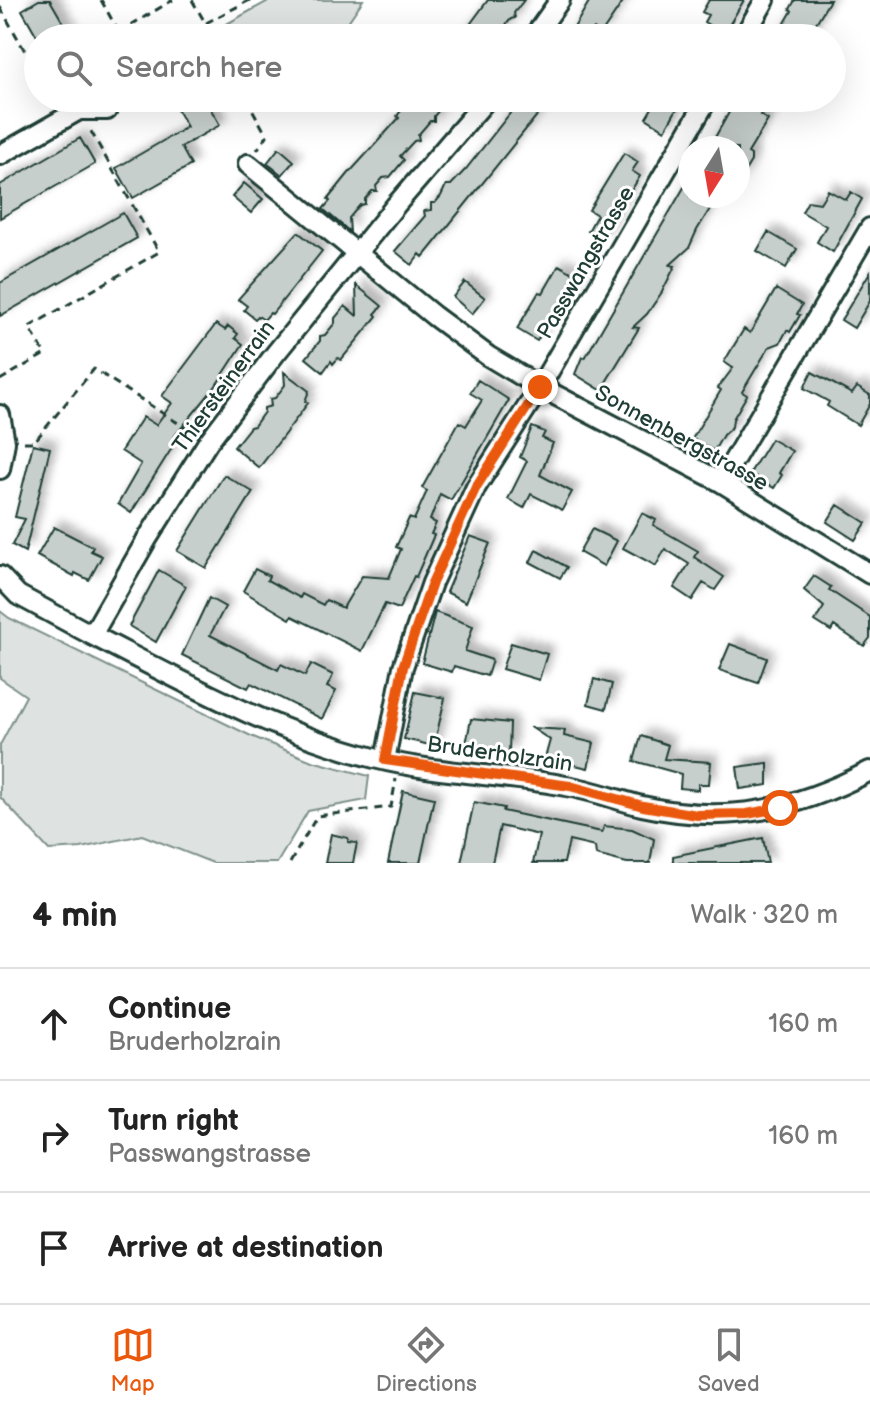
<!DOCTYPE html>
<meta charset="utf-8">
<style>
body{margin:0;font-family:"Balsamiq Sans",sans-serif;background:#f2f2f2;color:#222}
.compass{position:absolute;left:678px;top:136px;width:72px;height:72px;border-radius:50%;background:#fff;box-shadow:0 8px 32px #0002;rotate:191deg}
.stop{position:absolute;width:24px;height:24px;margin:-18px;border:6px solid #ea580c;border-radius:50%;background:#fff}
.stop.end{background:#ea580c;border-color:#fff;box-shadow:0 2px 8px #0008}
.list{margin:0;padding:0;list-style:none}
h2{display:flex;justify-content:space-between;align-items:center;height:104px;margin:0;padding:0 32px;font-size:34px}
h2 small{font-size:26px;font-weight:400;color:#767676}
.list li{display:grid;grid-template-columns:52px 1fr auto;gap:24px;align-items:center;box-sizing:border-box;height:112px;padding:0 32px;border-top:2px solid #e0e0e0}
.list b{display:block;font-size:30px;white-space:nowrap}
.list p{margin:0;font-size:26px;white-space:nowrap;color:#767676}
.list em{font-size:26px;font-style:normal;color:#767676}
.icon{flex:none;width:44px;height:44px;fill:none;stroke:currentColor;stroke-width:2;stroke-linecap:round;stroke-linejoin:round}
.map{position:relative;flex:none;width:870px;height:863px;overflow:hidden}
.search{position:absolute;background:#fff;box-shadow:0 8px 32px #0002;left:24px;right:24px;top:24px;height:88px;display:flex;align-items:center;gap:20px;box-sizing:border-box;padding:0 28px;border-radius:44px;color:#767676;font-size:30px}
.sheet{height:440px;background:#fff}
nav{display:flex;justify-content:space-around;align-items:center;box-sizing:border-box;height:112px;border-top:2px solid #e0e0e0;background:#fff;font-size:22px;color:#767676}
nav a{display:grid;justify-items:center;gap:4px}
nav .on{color:#ea580c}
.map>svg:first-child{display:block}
.green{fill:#dee3e2;stroke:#7e908b;stroke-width:2}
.building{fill:#c7cfcc;stroke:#1f3d34;stroke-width:2;filter:url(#shadow)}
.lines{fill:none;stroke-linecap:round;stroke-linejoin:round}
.minor-casing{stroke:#1f3d34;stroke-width:24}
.path{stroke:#1f3d34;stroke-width:3;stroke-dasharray:8 6;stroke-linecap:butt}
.minor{stroke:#fff;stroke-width:18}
.route{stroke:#ea580c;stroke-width:10}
.labels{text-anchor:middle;stroke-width:6;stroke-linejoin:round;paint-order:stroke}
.street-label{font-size:22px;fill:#1f3d34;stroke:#fff}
</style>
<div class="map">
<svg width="870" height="863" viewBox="0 0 870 863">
<defs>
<filter id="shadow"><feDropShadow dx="7" dy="-7" stdDeviation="4" flood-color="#0004"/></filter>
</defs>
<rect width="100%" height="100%" fill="#fff"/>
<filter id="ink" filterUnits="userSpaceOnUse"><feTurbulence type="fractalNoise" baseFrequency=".0125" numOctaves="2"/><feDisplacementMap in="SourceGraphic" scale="16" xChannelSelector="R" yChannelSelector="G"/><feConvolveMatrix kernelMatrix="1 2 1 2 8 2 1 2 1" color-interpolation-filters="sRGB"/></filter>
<g filter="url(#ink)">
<path class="green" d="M 270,0 L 363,0 L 337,38 L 229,38 L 223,26 Z
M 0,611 L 9,618 L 251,736 L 312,761 L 369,776 L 366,800 L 308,811 L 277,863 L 213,863 L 142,835 L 81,848 L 49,850 L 0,797 L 0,745 L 26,696 L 0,678 Z"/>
<path class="building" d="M 39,0 L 50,0 L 72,38 L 38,38 L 22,10 Z
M 488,0 L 524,0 L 514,13 L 515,18 L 511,19 L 504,27 L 505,32 L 476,38 L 460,38 Z
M 590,0 L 624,0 L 601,34 L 594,29 L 587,38 L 568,38 Z
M 709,0 L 744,0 L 728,27 L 726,26 L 722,33 L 704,22 L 708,15 L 702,12 Z
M 795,0 L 830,0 L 807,38 L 776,38 L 792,11 L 790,9 Z
M 170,98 L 204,98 L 220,125 L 181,147 L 191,165 L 133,198 L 116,168 L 187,127 Z
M 411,98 L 449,98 L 434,116 L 434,121 L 430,121 L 418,135 L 419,140 L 414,141 L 400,156 L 404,160 L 390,177 L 383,178 L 376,186 L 377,191 L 372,191 L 365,199 L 365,204 L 360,205 L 349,218 L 350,232 L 323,209 L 330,201 L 328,199 L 349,173 L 399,118 L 397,116 Z
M 522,98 L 551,98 L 428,251 L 423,257 L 420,254 L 412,265 L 395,251 L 425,216 L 424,211 L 431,210 L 431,203 L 435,203 L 441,196 L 446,185 L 451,185 L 466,169 Z
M 658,98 L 683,98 L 665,130 L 646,118 Z
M 737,98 L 771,98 L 760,115 L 768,120 L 748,153 L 751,155 L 751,161 L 738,183 L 738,148 L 709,148 Z
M 80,138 L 95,164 L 0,218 L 0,185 Z
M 279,148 L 294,161 L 282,175 L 267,163 Z
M 624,153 L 638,162 L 632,171 L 640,176 L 602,239 L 588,231 L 597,215 L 589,210 Z
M 690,177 L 690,196 L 718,196 L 697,230 L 689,248 L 670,265 L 675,266 L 662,292 L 647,314 L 633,327 L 639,328 L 601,390 L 575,374 L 582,357 L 585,358 Z
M 244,183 L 263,199 L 251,213 L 232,197 Z
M 828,190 L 846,200 L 851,192 L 862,199 L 833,252 L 817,242 L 826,226 L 802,212 L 808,201 L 820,203 Z
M 123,213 L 137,238 L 0,316 L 0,283 Z
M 298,232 L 322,251 L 272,314 L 270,313 L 264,320 L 258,316 L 255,319 L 244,310 L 247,306 L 238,299 Z
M 768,232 L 797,249 L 786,268 L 757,251 Z
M 559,265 L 580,277 L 557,315 L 554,313 L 537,341 L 517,329 L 539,292 L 543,293 Z
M 870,272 L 870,301 L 854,328 L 841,320 Z
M 465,282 L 485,298 L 472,314 L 453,297 Z
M 356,285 L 382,306 L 375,314 L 377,316 L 341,360 L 338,358 L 333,364 L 331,361 L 323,372 L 306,358 L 320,341 L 320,336 L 325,335 L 335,323 L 335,318 L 345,306 L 357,316 Z
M 776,289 L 802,305 L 797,314 L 800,315 L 790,332 L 787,330 L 780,343 L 769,347 L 742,392 L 747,395 L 733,419 L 732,427 L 723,435 L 714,451 L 692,439 L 721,390 L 718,388 L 733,368 L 724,362 L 744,329 L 750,333 Z
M 216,324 L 225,330 L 228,326 L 238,334 L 235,338 L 243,344 L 215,387 L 174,437 L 177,440 L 131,513 L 118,504 L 141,464 L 121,451 L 143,417 L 156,425 L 172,403 L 162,396 Z
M 284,372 L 309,391 L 305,401 L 308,403 L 259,468 L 234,447 L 250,427 L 254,426 L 264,412 L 264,408 L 271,406 L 270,399 L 275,398 L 285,385 Z
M 812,372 L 852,394 L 857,387 L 870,395 L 870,404 L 858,425 L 827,406 L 829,402 L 804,388 Z
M 478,380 L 509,400 L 451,500 L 440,494 L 430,520 L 436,523 L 431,534 L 434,535 L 416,577 L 414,576 L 399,609 L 385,604 L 362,651 L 292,616 L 290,619 L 243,591 L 255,569 L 269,576 L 267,580 L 300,598 L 302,594 L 323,605 L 326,600 L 343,608 L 362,576 L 389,578 L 401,549 L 396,547 L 402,534 L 409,518 L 414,520 L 427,491 L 422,488 L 459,422 L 466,426 L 482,400 L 470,393 Z
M 532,427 L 545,432 L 542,438 L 553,443 L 540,475 L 572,492 L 562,510 L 531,494 L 524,508 L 508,499 L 527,461 L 520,457 Z
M 771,439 L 792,451 L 779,473 L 782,475 L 774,488 L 750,473 Z
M 33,444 L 50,448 L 25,552 L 12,545 L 25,519 L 15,517 Z
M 224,475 L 253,492 L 206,568 L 177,551 Z
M 838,505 L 866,523 L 855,540 L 827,522 Z
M 642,513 L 656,520 L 653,525 L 698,551 L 694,557 L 724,577 L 715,590 L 703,583 L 692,600 L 674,588 L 689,564 L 665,549 L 656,566 L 623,548 Z
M 54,527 L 93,547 L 91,551 L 102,556 L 89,580 L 75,573 L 74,576 L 37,556 Z
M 592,529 L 617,541 L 604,566 L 579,552 Z
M 470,536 L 490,543 L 466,602 L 446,592 Z
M 536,550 L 567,567 L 560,578 L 530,562 Z
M 159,570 L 186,586 L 156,642 L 129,626 Z
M 814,576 L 831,587 L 829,590 L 870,617 L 870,638 L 864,646 L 834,626 L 831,631 L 815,621 L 824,607 L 804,590 Z
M 209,598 L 225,607 L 210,635 L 278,670 L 281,664 L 305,676 L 311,664 L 333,675 L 327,687 L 336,691 L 322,719 L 251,683 L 248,688 L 182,655 Z
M 435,612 L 473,626 L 465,651 L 492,660 L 487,676 L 454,666 L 452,672 L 422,663 Z
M 511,643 L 547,654 L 539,680 L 502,669 Z
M 730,644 L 767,658 L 758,683 L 719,670 Z
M 594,679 L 612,684 L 606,709 L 588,704 Z
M 415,692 L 445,698 L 434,746 L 404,739 Z
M 471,719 L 510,723 L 509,753 L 465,749 Z
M 532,728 L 565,730 L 564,736 L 594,743 L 588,768 L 545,758 L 550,740 Z
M 641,736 L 668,745 L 664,759 L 711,762 L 709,784 L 698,784 L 698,790 L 680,788 L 681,774 L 634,761 Z
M 768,763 L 768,785 L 740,789 L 737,767 Z
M 403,791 L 434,798 L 420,863 L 388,863 Z
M 474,802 L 504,808 L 503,811 L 602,832 L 604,826 L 632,829 L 654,839 L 650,863 L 627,863 L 596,855 L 595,847 L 569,841 L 564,863 L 533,863 L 539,835 L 500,826 L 492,863 L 461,863 Z
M 331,834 L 348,838 L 348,842 L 357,843 L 353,863 L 325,863 Z
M 763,838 L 768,863 L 673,863 L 673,856 Z"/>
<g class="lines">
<g class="minor-casing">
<path id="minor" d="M 533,38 L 560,0
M 743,38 L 765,0
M 0,155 L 79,110 L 107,110
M 248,164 L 434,316 L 488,356 L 540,387 L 721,482 L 870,574
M 0,415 L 5,442 L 0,469
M 721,482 L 870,228
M 0,576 L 18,595 L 92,635 L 147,539 L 208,442 L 275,354 L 396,205 L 488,98
M 92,635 C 184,682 273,732 374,758 C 437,774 503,774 566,786 C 592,790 617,800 642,806 C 727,825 795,810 870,771
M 385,760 L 403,667 L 432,583 L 476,487 L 540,387 L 708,98"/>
</g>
<path class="path" d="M 101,0 L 122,38
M 192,0 L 214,38
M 0,7 L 38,74
M 206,23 L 250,0
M 119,32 L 173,0
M 246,98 L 267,136 L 257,150
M 122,106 L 145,98
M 0,380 L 45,354 L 29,327 L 159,252 L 89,128
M 24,442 L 34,442 L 94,369 L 195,434
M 290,863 L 317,816 L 391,807 L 396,779"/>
<use href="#minor" class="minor"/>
</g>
</g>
<g class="lines" filter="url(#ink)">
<path class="route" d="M 540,387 L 476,487 L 432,583 L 403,667 L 385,760 L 570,786 L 643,806 L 697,815 L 747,814 L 780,808"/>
</g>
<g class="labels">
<g class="street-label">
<text transform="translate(585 262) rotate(-60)" y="8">Passwangstrasse</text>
<text transform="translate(223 386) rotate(-54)" y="8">Thiersteinerrain</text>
<text transform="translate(682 437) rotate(29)" y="8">Sonnenbergstrasse</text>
<text transform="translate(500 753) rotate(8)" y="8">Bruderholzrain</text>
</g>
</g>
</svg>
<svg class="compass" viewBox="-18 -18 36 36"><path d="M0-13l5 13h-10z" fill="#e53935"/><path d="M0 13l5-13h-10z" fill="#767676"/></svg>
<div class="stop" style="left:780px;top:808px"></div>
<div class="stop end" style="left:540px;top:387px"></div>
<div class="search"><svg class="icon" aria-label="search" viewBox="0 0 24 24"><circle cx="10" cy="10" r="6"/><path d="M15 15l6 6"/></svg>Search here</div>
</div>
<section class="sheet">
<h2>4 min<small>Walk · 320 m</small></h2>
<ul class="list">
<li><svg class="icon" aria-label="ahead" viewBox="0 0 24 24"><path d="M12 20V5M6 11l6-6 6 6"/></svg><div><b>Continue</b><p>Bruderholzrain</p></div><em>160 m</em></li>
<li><svg class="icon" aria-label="right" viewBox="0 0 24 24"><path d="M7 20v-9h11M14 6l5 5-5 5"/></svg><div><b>Turn right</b><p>Passwangstrasse</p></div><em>160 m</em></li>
<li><svg class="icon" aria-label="arrive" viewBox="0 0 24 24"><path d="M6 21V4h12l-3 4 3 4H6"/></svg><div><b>Arrive at destination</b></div></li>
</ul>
</section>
<nav>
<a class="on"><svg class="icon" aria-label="map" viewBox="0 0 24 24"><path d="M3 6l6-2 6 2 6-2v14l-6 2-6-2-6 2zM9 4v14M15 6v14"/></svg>Map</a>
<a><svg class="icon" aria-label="directions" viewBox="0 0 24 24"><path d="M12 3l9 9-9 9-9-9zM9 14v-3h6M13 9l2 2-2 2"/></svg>Directions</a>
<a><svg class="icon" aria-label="saved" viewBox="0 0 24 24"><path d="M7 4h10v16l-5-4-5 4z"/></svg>Saved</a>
</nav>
